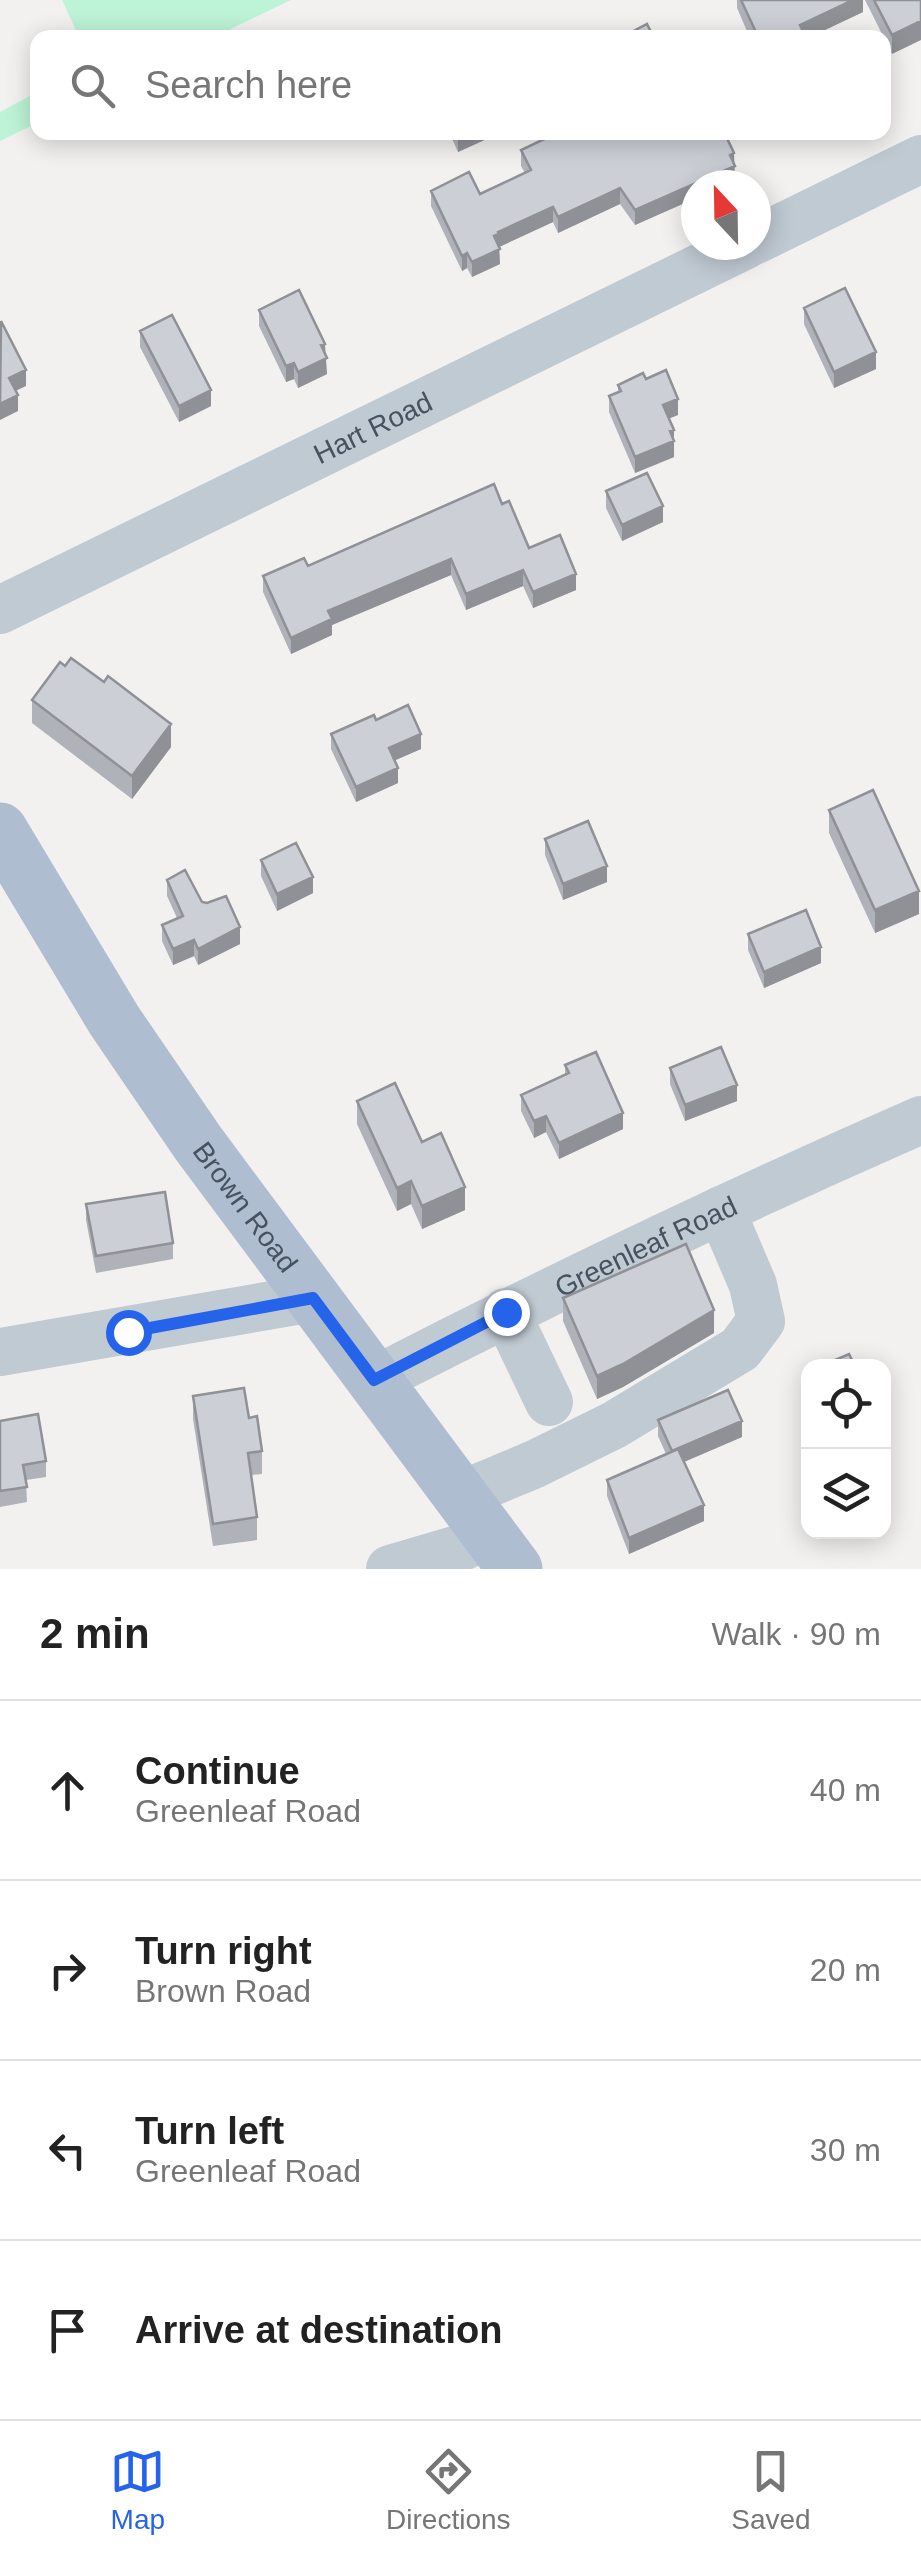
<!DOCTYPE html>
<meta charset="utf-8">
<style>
body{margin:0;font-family:Arial,sans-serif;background:#f2f2f2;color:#222}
.controls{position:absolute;right:30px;bottom:30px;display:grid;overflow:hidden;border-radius:20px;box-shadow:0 5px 25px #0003}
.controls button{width:90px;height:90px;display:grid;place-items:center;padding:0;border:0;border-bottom:2px solid #e0e0e0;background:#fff;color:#222;font:50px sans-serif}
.compass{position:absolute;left:681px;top:170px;width:90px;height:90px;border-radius:50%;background:#fff;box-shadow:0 5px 25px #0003;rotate:338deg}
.stop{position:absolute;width:30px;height:30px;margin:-22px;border:8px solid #2563eb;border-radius:50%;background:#fff}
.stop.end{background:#2563eb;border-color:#fff;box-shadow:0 2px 10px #0008}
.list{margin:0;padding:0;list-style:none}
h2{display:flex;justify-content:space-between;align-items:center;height:130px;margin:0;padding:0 40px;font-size:42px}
h2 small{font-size:32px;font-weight:400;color:#767676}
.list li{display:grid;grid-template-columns:65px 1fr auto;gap:30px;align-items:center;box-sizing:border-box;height:180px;padding:0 40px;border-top:2px solid #e0e0e0}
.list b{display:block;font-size:38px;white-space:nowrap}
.list p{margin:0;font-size:32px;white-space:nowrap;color:#767676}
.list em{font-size:32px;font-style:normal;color:#767676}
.icon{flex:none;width:55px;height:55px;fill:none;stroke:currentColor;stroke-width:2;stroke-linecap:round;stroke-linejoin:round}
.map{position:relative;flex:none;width:921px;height:1569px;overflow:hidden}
.search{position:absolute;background:#fff;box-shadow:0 5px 25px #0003;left:30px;right:30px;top:30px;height:110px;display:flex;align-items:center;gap:25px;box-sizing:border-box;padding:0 35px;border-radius:20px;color:#767676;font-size:38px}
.sheet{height:850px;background:#fff}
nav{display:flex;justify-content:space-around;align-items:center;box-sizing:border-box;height:140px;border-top:2px solid #e0e0e0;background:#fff;font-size:28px;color:#767676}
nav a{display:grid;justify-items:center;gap:5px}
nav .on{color:#2563eb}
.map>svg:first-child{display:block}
.green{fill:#bdf3d6}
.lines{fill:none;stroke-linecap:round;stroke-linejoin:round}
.minor{stroke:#c0cad3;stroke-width:48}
.major{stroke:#afbdd1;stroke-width:55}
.wall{fill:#afb2b8}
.shaded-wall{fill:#8f9196}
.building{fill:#cccfd6;stroke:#8f9196;stroke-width:2.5}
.route{stroke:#2563eb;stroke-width:12}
.labels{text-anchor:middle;stroke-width:8;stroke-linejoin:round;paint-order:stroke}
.street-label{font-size:28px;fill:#475260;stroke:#fff}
</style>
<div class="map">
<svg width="921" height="1569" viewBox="0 0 921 1569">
<rect width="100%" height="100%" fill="#f3f1f0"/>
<path class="green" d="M 62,0 L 291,0 L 214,37 L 79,37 Z
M 37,92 L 37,123 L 0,141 L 0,112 Z"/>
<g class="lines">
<g class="minor">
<path d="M 756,240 L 921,159"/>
<path id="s1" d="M 0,610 L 746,245"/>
<path d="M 506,1312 L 549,1402"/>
<path d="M 0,1352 L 313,1298"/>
<path id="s2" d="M 375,1380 C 554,1288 736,1201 921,1120"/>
<path d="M 461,1495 L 535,1464 L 614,1425 L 740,1349 L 761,1321 L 753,1285 L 721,1210"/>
<path d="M 390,1569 L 458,1549 L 489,1534"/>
</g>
<path class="major" id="s3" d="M 0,830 L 114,1020 L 198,1143 L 515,1569"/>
</g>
<path class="wall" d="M 737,0 L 863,0 L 863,12 L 808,38 L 750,38 L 737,8 Z
M 865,0 L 921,0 L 892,54 Z
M 449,132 L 502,132 L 458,152 Z
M 521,150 L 734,163 L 735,181 L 727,185 L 696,185 L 696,198 L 635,225 L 620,204 L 558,233 L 553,222 L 499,247 L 500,264 L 472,277 L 467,268 L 462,271 L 431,206 L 431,191 L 480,194 L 525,173 L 521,166 Z
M 804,308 L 876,369 L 834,388 L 804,324 Z
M 259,310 L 325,354 L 327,374 L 298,388 L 294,379 L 286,382 L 259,326 Z
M 140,331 L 211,406 L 179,422 L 140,347 Z
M 646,379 L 678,415 L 669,418 L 674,430 L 674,457 L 635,473 L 609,412 L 609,396 L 618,392 L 618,385 Z
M 606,491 L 663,522 L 622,541 L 606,508 Z
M 502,504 L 529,548 L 576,590 L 533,608 L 523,586 L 466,610 L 451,575 L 332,625 L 332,635 L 291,654 L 263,592 L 263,576 L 308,566 Z
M 32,700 L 171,747 L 132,799 L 32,723 Z
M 376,720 L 421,749 L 395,760 L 398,783 L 356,802 L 331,749 L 331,734 Z
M 829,810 L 919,914 L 875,933 L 829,833 Z
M 545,839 L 607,882 L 563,900 L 545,855 Z
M 261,860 L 313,893 L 277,911 L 261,876 Z
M 167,880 L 202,902 L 240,944 L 198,965 L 194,956 L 173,965 L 162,941 L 162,925 L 177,918 L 167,896 Z
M 748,934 L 821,963 L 764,988 L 748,950 Z
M 565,1065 L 623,1129 L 559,1159 L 546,1132 L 534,1138 L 521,1111 L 521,1095 L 565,1075 Z
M 670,1068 L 737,1101 L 685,1121 L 670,1084 Z
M 357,1101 L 422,1142 L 465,1210 L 422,1229 L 411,1204 L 397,1211 L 357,1124 Z
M 86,1204 L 173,1243 L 173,1259 L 96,1273 L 86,1220 Z
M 563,1298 L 714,1333 L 623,1387 L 597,1399 L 563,1321 Z
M 193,1396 L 249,1418 L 262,1451 L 262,1474 L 251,1475 L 257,1517 L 257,1540 L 213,1546 L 193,1419 Z
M 658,1420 L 742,1437 L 684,1462 L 704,1521 L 629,1554 L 607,1496 L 607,1480 L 666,1454 L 658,1436 Z
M 0,1421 L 46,1461 L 46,1477 L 26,1480 L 27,1502 L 0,1507 Z"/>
<path class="shaded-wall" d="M 853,0 L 863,0 L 863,12 L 808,38 L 800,38 L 800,25 Z
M 921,21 L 921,40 L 892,54 L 892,35 Z
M 466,132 L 502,132 L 458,152 L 458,136 Z
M 734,153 L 735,181 L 727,185 L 696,185 L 696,198 L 635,225 L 635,210 Z
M 620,188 L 620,204 L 558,233 L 558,217 Z
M 553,207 L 553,222 L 499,247 L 500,264 L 472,277 L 472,262 L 498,232 Z
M 467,253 L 467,268 L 462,271 L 462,256 Z
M 325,344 L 327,374 L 298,388 L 298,372 L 321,345 Z
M 876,352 L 876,369 L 834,388 L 834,372 Z
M 294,363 L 294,379 L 286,382 L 286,366 Z
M 26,370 L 26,386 L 9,394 L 9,378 Z
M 211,390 L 211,406 L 179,422 L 179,406 Z
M 18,395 L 18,411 L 0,420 L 0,404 Z
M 678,399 L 678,415 L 663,421 L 663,405 Z
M 674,430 L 674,457 L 635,473 L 635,457 Z
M 663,506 L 663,522 L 622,541 L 622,525 Z
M 451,559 L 451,575 L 332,625 L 332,635 L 291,654 L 291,638 L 328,611 Z
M 523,570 L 523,586 L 466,610 L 466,594 Z
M 576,574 L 576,590 L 533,608 L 533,592 Z
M 171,724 L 171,747 L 132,799 L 132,776 Z
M 421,734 L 421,749 L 389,763 L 389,748 Z
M 398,768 L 398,783 L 356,802 L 356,787 Z
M 607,866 L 607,882 L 563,900 L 563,884 Z
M 313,877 L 313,893 L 277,911 L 277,894 Z
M 919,891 L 919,914 L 875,933 L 875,910 Z
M 240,927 L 240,944 L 198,965 L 198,949 Z
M 194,940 L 194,956 L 173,965 L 173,949 Z
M 821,947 L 821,963 L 764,988 L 764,972 Z
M 737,1085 L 737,1101 L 685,1121 L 685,1105 Z
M 623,1113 L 623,1129 L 559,1159 L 559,1143 Z
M 546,1116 L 546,1132 L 534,1138 L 534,1121 Z
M 411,1181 L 411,1204 L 397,1211 L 397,1188 Z
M 465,1187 L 465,1210 L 422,1229 L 422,1206 Z
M 714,1310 L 714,1333 L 623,1387 L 597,1399 L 597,1376 Z
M 742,1421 L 742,1437 L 672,1467 L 672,1451 Z
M 704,1505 L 704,1521 L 629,1554 L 629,1538 Z"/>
<path class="building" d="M 741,0 L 853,0 L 800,25 L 806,37 L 804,38 L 752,38 L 750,32 L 755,30 Z
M 874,0 L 921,0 L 921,21 L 892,35 Z
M 647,24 L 654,38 L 620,38 Z
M 559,132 L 724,132 L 734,153 L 730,155 L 735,166 L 635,210 L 620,188 L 558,217 L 553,207 L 498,232 L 499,234 L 494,236 L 500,249 L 472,262 L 467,253 L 462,256 L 431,191 L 469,172 L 480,194 L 531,170 L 521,150 Z
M 845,288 L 876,352 L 834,372 L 804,308 Z
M 299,290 L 325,344 L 321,345 L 327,358 L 298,372 L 294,363 L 286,366 L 259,310 Z
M 172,315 L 211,390 L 179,406 L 140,331 Z
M 1,321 L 26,370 L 9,378 L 18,395 L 0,404 Z
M 666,370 L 678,399 L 663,405 L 674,430 L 670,431 L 674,441 L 635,457 L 609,396 L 621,391 L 618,385 L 643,373 L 646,379 Z
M 647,473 L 663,506 L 622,525 L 606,491 Z
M 494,484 L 502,504 L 509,501 L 529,548 L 560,535 L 576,574 L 533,592 L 523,570 L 466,594 L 451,559 L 328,611 L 332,619 L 291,638 L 263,576 L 304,558 L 308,566 Z
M 71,658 L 104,682 L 108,676 L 171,724 L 132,776 L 32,700 L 60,662 L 65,666 Z
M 408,705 L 421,734 L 389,748 L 398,768 L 356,787 L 331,734 L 374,715 L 376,720 Z
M 873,790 L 919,891 L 875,910 L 829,810 Z
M 588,821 L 607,866 L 563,884 L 545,839 Z
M 296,843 L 313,877 L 277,894 L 261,860 Z
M 185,870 L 202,902 L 207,903 L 226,896 L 240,927 L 198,949 L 194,940 L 173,949 L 162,925 L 183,916 L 167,880 Z
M 806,910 L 821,947 L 764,972 L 748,934 Z
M 721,1047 L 737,1085 L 685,1105 L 670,1068 Z
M 596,1052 L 623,1113 L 559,1143 L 546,1116 L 534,1121 L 521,1095 L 569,1073 L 565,1065 Z
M 395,1083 L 422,1142 L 441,1133 L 465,1187 L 422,1206 L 411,1181 L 397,1188 L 357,1101 Z
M 165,1192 L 173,1243 L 96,1256 L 86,1204 Z
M 686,1244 L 714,1310 L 623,1364 L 597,1376 L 563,1298 Z
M 849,1354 L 855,1366 L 821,1366 Z
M 244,1388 L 249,1418 L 257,1416 L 262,1451 L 248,1453 L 257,1517 L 213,1524 L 193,1396 Z
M 728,1390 L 742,1421 L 672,1451 L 658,1420 Z
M 38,1414 L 46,1461 L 23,1465 L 27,1487 L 0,1491 L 0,1421 Z
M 678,1449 L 704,1505 L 629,1538 L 607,1480 Z"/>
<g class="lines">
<path class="route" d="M 128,1332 L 313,1298 L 374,1380 L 506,1312"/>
</g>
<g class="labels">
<g class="street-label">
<text dy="10" stroke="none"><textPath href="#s1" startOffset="415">Hart Road</textPath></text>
<text dy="10" stroke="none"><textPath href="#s3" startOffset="450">Brown Road</textPath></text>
<text dy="10" stroke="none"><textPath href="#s2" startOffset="302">Greenleaf Road</textPath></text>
</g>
</g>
</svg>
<div class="controls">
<button><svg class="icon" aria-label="locate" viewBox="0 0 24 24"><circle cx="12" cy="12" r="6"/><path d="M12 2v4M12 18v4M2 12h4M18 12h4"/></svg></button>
<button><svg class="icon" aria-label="layers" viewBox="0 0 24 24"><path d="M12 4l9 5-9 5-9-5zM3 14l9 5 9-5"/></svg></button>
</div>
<svg class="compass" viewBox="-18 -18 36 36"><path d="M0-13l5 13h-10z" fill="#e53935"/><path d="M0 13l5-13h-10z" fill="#767676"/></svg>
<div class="stop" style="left:128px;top:1332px"></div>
<div class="stop end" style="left:506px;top:1312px"></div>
<div class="search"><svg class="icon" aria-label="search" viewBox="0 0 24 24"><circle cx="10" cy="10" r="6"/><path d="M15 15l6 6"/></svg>Search here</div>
</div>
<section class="sheet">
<h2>2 min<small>Walk · 90 m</small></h2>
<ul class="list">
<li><svg class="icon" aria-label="ahead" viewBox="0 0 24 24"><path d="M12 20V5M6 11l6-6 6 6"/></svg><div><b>Continue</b><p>Greenleaf Road</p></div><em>40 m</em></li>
<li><svg class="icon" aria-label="right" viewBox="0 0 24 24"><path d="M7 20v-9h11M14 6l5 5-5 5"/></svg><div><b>Turn right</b><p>Brown Road</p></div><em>20 m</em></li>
<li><svg class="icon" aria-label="left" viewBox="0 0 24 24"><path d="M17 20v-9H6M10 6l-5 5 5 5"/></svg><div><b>Turn left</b><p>Greenleaf Road</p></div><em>30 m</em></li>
<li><svg class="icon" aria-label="arrive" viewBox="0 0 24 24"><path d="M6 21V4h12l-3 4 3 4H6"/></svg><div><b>Arrive at destination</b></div></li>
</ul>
</section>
<nav>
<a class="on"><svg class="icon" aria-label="map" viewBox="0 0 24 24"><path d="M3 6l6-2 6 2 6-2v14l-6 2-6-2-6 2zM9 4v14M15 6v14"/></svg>Map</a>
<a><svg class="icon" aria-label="directions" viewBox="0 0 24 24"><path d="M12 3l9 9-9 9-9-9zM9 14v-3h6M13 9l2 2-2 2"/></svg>Directions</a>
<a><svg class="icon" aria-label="saved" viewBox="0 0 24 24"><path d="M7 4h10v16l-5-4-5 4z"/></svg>Saved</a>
</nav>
